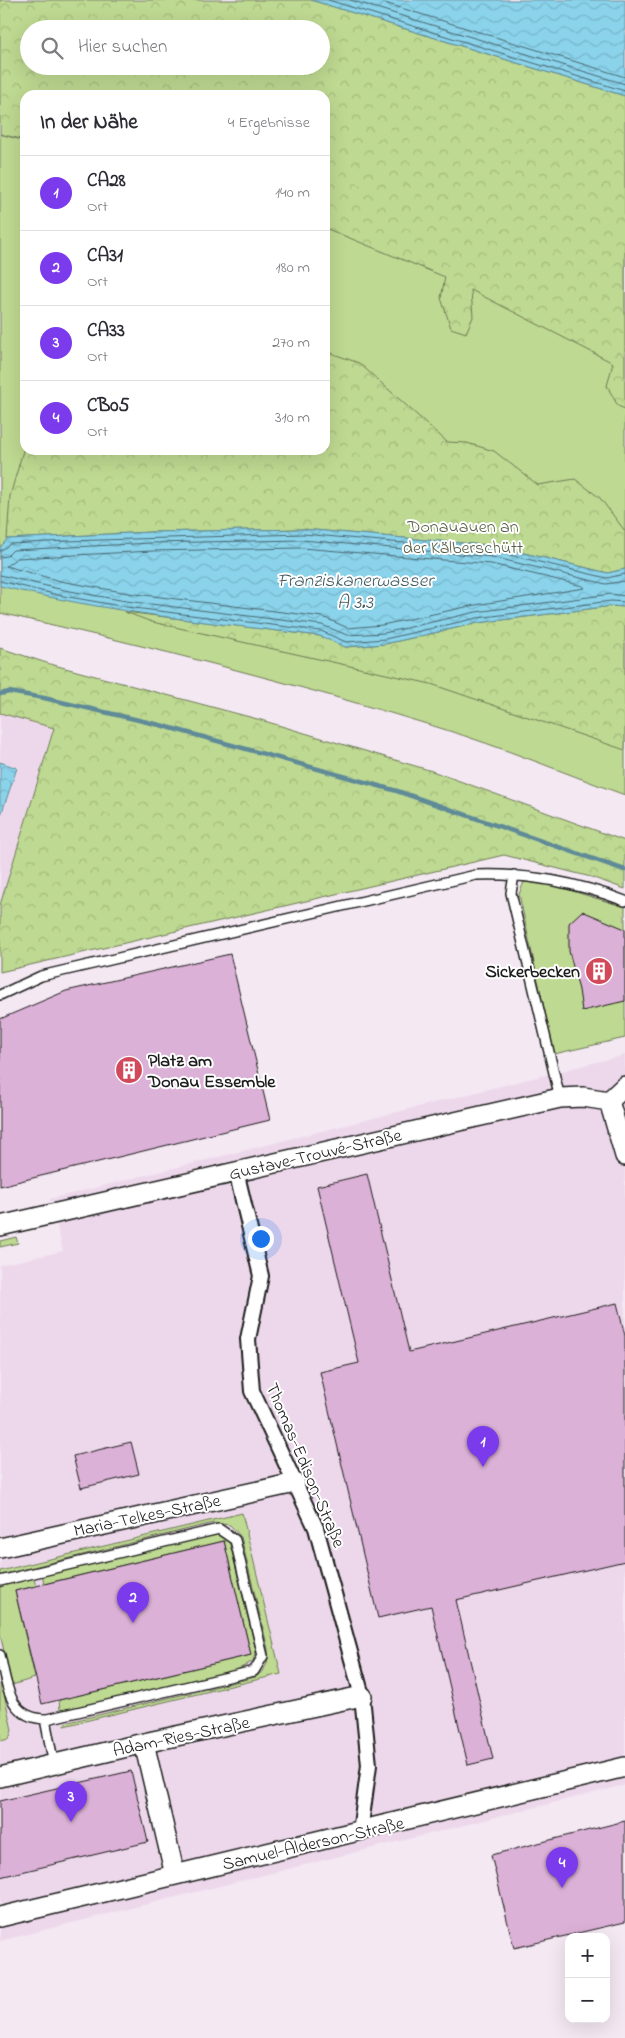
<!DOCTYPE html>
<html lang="de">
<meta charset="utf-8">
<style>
body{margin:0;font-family:"Indie Flower",sans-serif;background:#f7f7f7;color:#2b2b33}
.controls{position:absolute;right:15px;bottom:15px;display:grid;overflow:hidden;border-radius:10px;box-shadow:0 5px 20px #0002}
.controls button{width:45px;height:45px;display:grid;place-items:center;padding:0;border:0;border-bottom:1px solid #e1e1e2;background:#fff;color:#2b2b33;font:25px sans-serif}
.you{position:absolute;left:260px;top:1238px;width:18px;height:18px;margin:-12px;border:4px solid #fff;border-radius:50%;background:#1a73e8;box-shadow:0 0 0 8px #1a73e833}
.badge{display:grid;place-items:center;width:32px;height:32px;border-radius:50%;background:#7c3aed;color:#fff;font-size:16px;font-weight:700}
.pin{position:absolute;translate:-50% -41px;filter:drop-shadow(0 1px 2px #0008)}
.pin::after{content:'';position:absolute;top:26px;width:18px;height:15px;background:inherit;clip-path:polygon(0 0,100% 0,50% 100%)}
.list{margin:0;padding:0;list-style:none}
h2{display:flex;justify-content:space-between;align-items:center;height:65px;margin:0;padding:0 20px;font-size:21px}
h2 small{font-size:16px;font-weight:400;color:#7c7c81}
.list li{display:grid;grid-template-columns:32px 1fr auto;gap:15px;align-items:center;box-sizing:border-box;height:75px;padding:0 20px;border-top:1px solid #e1e1e2}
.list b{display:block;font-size:19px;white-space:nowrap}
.list p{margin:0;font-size:16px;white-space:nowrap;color:#7c7c81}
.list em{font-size:16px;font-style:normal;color:#7c7c81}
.icon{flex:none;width:28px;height:28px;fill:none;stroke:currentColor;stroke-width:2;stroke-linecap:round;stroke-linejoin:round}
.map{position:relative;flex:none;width:625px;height:2038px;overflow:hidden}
.search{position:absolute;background:#fff;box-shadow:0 5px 20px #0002;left:20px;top:20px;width:310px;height:55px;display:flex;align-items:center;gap:12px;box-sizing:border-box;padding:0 18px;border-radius:28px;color:#7c7c81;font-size:19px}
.panel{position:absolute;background:#fff;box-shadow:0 5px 20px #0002;left:20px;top:90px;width:310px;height:365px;border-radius:15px}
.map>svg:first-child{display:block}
.built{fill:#edd8eb}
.green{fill:#bed991;stroke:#6d7a56}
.forest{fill:url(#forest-crowns);stroke:#6d7a56;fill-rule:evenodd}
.water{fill:url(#water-waves);stroke:#5e8a98}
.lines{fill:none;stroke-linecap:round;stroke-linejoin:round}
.shore{stroke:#48656f;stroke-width:1}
.stream{stroke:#5e8a98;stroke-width:4.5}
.building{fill:#dcb1d7;stroke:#1c1c1c}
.service-casing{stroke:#1c1c1c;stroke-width:12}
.pedestrian-casing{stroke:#1c1c1c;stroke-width:18}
.minor-casing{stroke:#1c1c1c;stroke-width:22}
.service{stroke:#fff;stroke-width:9}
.pedestrian{stroke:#fff;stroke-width:14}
.minor{stroke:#fff;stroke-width:19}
.labels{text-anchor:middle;stroke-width:4;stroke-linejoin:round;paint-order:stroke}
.park-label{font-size:18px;fill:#555e45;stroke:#fff}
.poi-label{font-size:18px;font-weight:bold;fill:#1c1c1c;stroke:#fff;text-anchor:end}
.street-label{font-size:18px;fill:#1c1c1c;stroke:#fff}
.water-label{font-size:19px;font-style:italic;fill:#425c64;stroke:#fff}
</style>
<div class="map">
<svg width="625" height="2038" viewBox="0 0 625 2038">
<defs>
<pattern id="forest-crowns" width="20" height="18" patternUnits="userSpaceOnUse" patternTransform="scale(1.25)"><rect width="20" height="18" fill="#bed991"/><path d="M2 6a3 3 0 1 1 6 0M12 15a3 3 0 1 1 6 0" fill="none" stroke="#a3ba7c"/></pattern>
<pattern id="water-waves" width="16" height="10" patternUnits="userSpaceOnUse" patternTransform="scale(1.25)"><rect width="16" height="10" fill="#8ad3eb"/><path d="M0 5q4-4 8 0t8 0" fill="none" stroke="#76b5c9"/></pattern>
</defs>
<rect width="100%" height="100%" fill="#f4e8f3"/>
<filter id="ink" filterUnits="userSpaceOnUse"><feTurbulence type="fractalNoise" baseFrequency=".02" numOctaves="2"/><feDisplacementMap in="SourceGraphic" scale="10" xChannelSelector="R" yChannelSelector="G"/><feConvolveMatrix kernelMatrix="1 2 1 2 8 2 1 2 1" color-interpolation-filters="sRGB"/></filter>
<g filter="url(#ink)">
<path class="built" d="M 0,713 L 54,728 L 0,905 Z
M 625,1055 L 625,1785 L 0,1941 L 0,1265 L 63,1251 L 50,1199 Z"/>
<path class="green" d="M 321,66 L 625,161 L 625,795 C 564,773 502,747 440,728 C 295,683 148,646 0,613 L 0,134 L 25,141 L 25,450 L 325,450 L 325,95 Z
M 524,882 L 549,884 L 625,907 L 625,1038 L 554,1054 L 519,894 Z
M 16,1237 L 18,1243 L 0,1247 L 0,1241 Z
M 242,1513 L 281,1674 L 64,1726 L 65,1723 L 256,1677 C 266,1669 269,1662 268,1649 L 241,1537 L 230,1525 L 213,1523 L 0,1575 L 0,1571 Z
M 217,1535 L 228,1540 L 230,1544 L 256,1650 L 253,1661 C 231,1676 202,1680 176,1686 C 137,1695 99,1704 60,1710 L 59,1700 L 251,1655 L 224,1541 L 44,1584 L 42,1573 Z
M 33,1576 L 36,1586 L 15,1591 L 35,1678 L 12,1685 L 0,1634 L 0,1587 Z
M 0,1676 L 12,1730 L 9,1739 L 0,1741 Z"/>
<path class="forest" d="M 0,0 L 311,0 L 625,96 L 625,409 L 618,406 L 607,386 L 613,363 L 471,290 L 473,317 L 466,333 L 451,328 L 441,298 L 445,277 L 325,228 L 325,95 L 25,95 L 25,140 L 0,134 ZM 29,29 L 321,29 L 321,66 L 29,66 Z
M 325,351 L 359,363 L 447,442 L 467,443 L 494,451 L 538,485 L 575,479 L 600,498 L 625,531 L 625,569 L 608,573 L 494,546 L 303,529 L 152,532 L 7,539 L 10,496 L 25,444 L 25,450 L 325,450 Z
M 612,606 L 625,607 L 625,750 L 431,684 L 152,622 L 125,612 L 320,636 L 345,647 L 385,644 L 478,623 Z
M 0,648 L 50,664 L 261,720 L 432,771 L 625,841 L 625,889 L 591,877 L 504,855 L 0,972 L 0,905 L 54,728 L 0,713 Z"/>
<path class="water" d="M 311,0 L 625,0 L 625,96 Z
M 303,529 L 494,546 L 608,573 L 625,569 L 625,607 L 612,606 L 478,623 L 385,644 L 345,647 L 320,636 C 213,623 105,612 0,586 L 0,548 L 7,539 L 152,532 Z
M 0,762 L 17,768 L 0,818 Z"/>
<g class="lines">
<path class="shore" d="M 328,0 L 625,91
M 350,0 L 625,84
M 375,0 L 625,77
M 302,548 L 491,564 L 583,586 L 585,588 L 475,605 L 382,625 L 348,628 L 323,617 L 128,593 L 60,581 L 6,566 L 17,558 L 153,551 Z
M 0,551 L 10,544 L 66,541 L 303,534 L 493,551 L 607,578 L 625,574
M 0,557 L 7,556 L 13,550 L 152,543 L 302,540 L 492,557 L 606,584 L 625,581
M 0,575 L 59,589 L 126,601 L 322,625 L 347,635 L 384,633 L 476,612 L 611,594 L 625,596
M 0,581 L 58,595 L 126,607 L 321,631 L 346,642 L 385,639 L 477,618 L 611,601 L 625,602"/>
<path class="stream" d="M 0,694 L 9,692 L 44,698 L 160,725 L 397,791 L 625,870"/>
</g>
<path class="building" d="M 582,911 L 625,929 L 625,1001 L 582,1011 L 579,990 L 569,951 L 569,923 Z
M 230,954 L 270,1120 L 0,1186 L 0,1019 L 66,991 Z
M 367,1174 L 409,1352 L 617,1303 L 625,1336 L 625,1561 L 456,1600 L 493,1759 L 468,1765 L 431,1606 L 378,1618 L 320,1372 L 359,1363 L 317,1186 Z
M 131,1442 L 139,1474 L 81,1488 L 73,1456 Z
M 224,1541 L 251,1655 L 42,1704 L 15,1591 Z
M 131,1771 L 148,1842 L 0,1877 L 0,1801 Z
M 625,1821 L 625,1922 L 514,1948 L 491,1855 Z"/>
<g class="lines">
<g class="service-casing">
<path id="service" d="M 514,875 L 511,893 L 560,1098
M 0,995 L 41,976 L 476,875 C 526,873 579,883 625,901
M 0,1581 L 219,1529 L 235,1540 L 263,1656 L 254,1671 L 47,1719 C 8,1719 7,1685 0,1655
M 45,1719 L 54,1765"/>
</g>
<g class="pedestrian-casing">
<path id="pedestrian" d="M 236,1171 L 261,1276 L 248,1339 L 252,1391 L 316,1528 L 362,1696 L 369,1765 L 360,1832"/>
</g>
<g class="minor-casing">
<path id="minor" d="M 609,1101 L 625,1156
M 0,1226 L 560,1098 L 583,1097 L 609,1101 L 625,1086
M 0,1548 L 295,1483
M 144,1743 L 175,1875
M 0,1777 L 144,1743 L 362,1696
M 0,1917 L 625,1767"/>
</g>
<use href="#service" class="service"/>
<use href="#pedestrian" class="pedestrian"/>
<use href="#minor" class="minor"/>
</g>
</g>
<defs>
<g id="building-disc" transform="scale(1.4375)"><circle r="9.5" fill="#d1495b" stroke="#fff"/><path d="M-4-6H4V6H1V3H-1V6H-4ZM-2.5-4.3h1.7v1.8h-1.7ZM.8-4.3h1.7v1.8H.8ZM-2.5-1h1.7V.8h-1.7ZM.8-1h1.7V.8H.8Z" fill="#fff"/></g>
</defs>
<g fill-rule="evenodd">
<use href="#building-disc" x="599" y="971"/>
<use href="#building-disc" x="129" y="1070"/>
</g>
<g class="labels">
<g class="park-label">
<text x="463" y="532">Donauauen an<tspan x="463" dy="21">der Kälberschütt</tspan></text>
</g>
<g class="poi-label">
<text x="580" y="977">Sickerbecken</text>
<text x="148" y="1066" text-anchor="start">Platz am<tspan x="148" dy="21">Donau Essemble</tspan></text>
</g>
<g class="street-label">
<text transform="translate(315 1154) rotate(-13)" y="6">Gustave-Trouvé-Straße</text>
<text transform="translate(306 1465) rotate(67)" y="6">Thomas-Edison-Straße</text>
<text transform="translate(147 1515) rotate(-12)" y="6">Maria-Telkes-Straße</text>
<text transform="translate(181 1736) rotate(-12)" y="6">Adam-Ries-Straße</text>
<text transform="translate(313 1843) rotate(-13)" y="6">Samuel-Alderson-Straße</text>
</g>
<g class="water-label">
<text x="355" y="586">Franziskanerwasser<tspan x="355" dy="22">A 3.3</tspan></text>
</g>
</g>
</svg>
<div class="controls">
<button>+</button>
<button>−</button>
</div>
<div class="you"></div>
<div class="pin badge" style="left:483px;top:1467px">1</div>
<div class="pin badge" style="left:133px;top:1623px">2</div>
<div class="pin badge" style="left:71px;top:1822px">3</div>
<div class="pin badge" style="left:562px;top:1888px">4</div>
<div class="search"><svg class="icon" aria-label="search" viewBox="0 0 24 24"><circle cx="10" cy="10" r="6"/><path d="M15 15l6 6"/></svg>Hier suchen</div>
<section class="panel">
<h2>In der Nähe<small>4 Ergebnisse</small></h2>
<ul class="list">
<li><span class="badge">1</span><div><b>CA28</b><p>Ort</p></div><em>140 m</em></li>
<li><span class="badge">2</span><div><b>CA31</b><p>Ort</p></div><em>180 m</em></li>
<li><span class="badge">3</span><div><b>CA33</b><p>Ort</p></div><em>270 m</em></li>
<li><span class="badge">4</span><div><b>CB05</b><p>Ort</p></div><em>310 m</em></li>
</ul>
</section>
</div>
